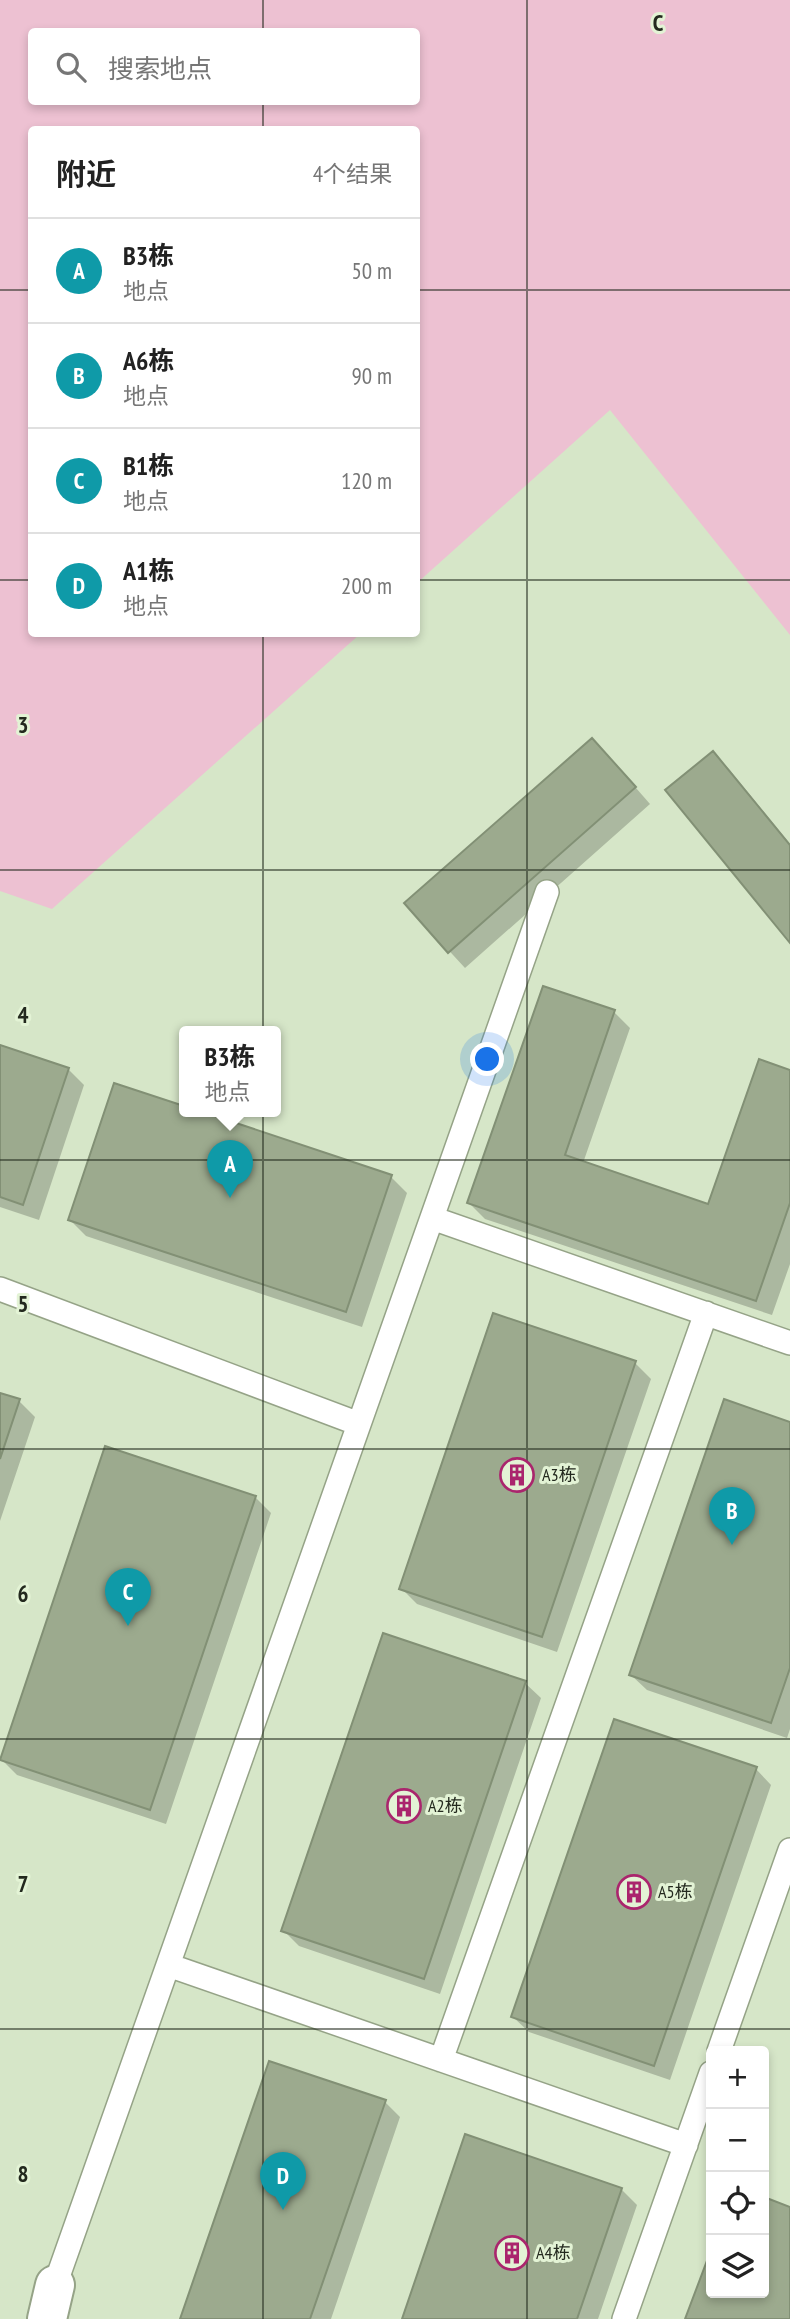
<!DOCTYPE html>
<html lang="zh">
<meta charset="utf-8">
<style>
body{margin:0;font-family:"PT Sans Narrow","Noto Sans SC",sans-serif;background:#f6f6f6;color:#222}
.controls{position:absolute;right:21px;bottom:21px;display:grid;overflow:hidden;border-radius:7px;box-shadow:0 4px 10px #0003}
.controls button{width:63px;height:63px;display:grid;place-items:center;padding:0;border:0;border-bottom:2px solid #e0e0e0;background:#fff;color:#222;font:35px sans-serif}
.you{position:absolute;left:488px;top:1060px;width:24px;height:24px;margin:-18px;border:5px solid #fff;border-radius:50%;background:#1a73e8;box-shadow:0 0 0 10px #1a73e833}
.badge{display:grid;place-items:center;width:46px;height:46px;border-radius:50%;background:#0b8043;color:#fff;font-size:23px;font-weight:700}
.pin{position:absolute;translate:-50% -58px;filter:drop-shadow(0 2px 4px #0008)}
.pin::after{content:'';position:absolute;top:37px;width:24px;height:21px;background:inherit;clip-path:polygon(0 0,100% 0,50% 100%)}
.popup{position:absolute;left:179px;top:1026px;width:102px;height:91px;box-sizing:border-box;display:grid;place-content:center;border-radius:7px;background:#fff;filter:drop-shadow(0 2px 5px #0005);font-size:23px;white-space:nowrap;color:#767676}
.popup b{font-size:26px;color:#222}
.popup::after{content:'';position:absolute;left:50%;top:100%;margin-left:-14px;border:14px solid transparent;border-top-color:#fff}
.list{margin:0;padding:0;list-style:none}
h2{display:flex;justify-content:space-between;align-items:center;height:91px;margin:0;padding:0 28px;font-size:30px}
h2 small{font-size:23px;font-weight:400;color:#767676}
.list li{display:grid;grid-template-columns:46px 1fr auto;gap:21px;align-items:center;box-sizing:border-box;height:105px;padding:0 28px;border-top:2px solid #e0e0e0}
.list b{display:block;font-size:26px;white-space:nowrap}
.list p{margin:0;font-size:23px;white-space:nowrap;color:#767676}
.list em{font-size:23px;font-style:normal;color:#767676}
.icon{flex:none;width:38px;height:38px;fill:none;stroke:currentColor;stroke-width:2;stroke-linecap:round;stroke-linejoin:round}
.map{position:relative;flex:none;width:790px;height:2319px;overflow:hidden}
.search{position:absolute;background:#fff;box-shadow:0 4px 10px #0003;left:28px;top:28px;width:392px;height:77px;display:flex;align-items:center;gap:18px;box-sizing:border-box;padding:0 24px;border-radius:7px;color:#767676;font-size:26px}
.panel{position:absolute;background:#fff;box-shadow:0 4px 10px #0003;left:28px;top:126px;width:392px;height:511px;border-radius:7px}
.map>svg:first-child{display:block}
.green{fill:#edc1d2;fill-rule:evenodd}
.shadow{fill:#0003}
.building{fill:#9caa8e;stroke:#829075;stroke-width:2}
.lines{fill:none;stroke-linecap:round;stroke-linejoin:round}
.lane-casing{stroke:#95a387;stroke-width:26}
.street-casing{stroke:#95a387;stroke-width:42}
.lane{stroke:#fff;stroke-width:23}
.street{stroke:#fff;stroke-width:38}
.grid{fill:none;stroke:#23291e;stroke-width:2;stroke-opacity:0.55}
.labels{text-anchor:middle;stroke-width:6;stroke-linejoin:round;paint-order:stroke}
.poi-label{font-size:18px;fill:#23291e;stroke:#e3f3d5;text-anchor:start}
.grid-label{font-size:23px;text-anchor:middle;font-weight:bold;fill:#23291e;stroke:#e3f3d5;stroke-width:6;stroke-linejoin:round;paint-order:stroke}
</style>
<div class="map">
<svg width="790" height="2319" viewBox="0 0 790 2319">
<rect width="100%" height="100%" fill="#d6e6c8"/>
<path class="green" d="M 0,0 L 790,0 L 790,635 L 610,410 L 417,583 L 416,130 L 32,130 L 32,634 L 360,634 L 52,909 L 0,891 ZM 32,32 L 416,32 L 416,102 L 32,102 Z"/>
<path class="shadow" d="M 713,753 L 729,769 L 790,844 L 790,940 Z
M 608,756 L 650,804 L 465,968 L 406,904 Z
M 614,1012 L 630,1028 L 583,1163 L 710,1206 L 790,1072 L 790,1264 L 772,1315 L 485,1219 L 469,1203 Z
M 0,1046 L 68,1069 L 84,1085 L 39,1220 L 0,1207 Z
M 115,1085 L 184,1108 L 184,1112 L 197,1112 L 391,1177 L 407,1193 L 362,1327 L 86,1236 L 70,1220 Z
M 635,1363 L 651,1379 L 557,1652 L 417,1604 L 401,1588 Z
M 0,1394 L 19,1401 L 35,1417 L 0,1521 Z
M 790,1423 L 790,1729 L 787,1738 L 647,1690 L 631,1675 Z
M 255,1497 L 271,1513 L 166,1824 L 17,1775 L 1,1759 Z
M 525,1683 L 541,1698 L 440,1994 L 299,1946 L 283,1930 Z
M 756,1769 L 771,1785 L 670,2080 L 529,2032 L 513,2017 Z
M 385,2102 L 400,2117 L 331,2319 L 182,2319 Z
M 621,2189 L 637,2205 L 598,2319 L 404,2319 Z
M 764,2199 L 790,2209 L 790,2319 L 687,2319 L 711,2255 L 711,2293 L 764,2293 Z"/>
<path class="building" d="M 592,738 L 636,787 L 448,953 L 404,903 Z
M 713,751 L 790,845 L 790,943 L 665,790 Z
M 543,986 L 615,1010 L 565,1155 L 708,1204 L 759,1059 L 790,1070 L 790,1203 L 756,1301 L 467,1203 Z
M 0,1045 L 69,1068 L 23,1205 L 0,1197 Z
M 114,1083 L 184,1106 L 184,1112 L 203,1112 L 392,1175 L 346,1312 L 68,1220 Z
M 493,1313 L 636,1361 L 542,1637 L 399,1589 Z
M 0,1393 L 20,1399 L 0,1459 Z
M 724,1399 L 790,1422 L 790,1668 L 771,1723 L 629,1675 Z
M 105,1446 L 256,1496 L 150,1810 L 0,1760 Z
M 383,1633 L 526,1681 L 424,1979 L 281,1931 Z
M 614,1719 L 757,1767 L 654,2066 L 511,2017 Z
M 269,2061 L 386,2100 L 310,2319 L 180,2319 Z
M 465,2134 L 622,2188 L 577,2319 L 402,2319 Z
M 764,2197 L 790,2207 L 790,2319 L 685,2319 L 711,2250 L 711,2293 L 764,2293 Z"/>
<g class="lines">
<g class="lane-casing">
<path id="lane" d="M 432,1218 L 790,1343
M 0,1289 L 359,1424
M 168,1965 L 686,2145
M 719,2051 L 790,1850
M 441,2060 L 706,1313
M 55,2285 L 547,892
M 624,2319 L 711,2073"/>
</g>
<g class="street-casing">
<path id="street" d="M 47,2319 L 55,2285"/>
</g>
<use href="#lane" class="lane"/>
<use href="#street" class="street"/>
</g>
<path class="grid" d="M 263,0 L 263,32M 527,0 L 527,2319M 263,102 L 263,130M 0,290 L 32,290M 416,290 L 790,290M 0,580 L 32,580M 416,580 L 790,580M 263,634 L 263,2319M 0,870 L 790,870M 0,1160 L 790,1160M 0,1449 L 790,1449M 0,1739 L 790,1739M 0,2029 L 790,2029"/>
<defs>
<g id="building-ring" transform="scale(1.75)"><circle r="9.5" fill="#e3f3d5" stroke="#aa256d" stroke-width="1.5"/><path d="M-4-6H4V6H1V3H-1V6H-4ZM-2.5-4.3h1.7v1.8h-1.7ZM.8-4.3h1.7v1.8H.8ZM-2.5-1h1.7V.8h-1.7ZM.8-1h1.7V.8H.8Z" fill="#aa256d"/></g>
</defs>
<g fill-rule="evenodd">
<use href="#building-ring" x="517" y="1475"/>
<use href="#building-ring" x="404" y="1806"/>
<use href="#building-ring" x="634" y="1892"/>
<use href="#building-ring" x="512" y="2253"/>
</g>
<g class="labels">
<g class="poi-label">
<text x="542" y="1481">A3栋</text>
<text x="428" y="1812">A2栋</text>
<text x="658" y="1898">A5栋</text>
<text x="536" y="2259">A4栋</text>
</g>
</g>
<g class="grid-label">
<text x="658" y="31">C</text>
<text x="23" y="733">3</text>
<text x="23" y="1023">4</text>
<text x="23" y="1312">5</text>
<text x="23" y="1602">6</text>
<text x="23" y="1892">7</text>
<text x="23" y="2182">8</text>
</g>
</svg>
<div class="controls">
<button>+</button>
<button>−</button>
<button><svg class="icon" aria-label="locate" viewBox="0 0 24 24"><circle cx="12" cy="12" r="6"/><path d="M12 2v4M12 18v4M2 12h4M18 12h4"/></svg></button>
<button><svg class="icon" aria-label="layers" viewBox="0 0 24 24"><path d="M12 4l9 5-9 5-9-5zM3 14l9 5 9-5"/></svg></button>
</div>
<div class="you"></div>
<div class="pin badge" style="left:230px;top:1198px;background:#0f9aa8">A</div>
<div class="popup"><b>B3栋</b>地点</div>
<div class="pin badge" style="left:732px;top:1545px;background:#0f9aa8">B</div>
<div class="pin badge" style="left:128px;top:1626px;background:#0f9aa8">C</div>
<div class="pin badge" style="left:283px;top:2210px;background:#0f9aa8">D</div>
<div class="search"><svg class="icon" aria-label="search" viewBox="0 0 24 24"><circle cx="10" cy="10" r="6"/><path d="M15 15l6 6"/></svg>搜索地点</div>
<section class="panel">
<h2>附近<small>4个结果</small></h2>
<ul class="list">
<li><span class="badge" style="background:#0f9aa8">A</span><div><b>B3栋</b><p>地点</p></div><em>50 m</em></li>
<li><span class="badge" style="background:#0f9aa8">B</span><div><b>A6栋</b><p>地点</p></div><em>90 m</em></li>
<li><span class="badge" style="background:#0f9aa8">C</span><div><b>B1栋</b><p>地点</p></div><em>120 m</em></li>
<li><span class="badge" style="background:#0f9aa8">D</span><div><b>A1栋</b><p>地点</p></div><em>200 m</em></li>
</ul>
</section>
</div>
